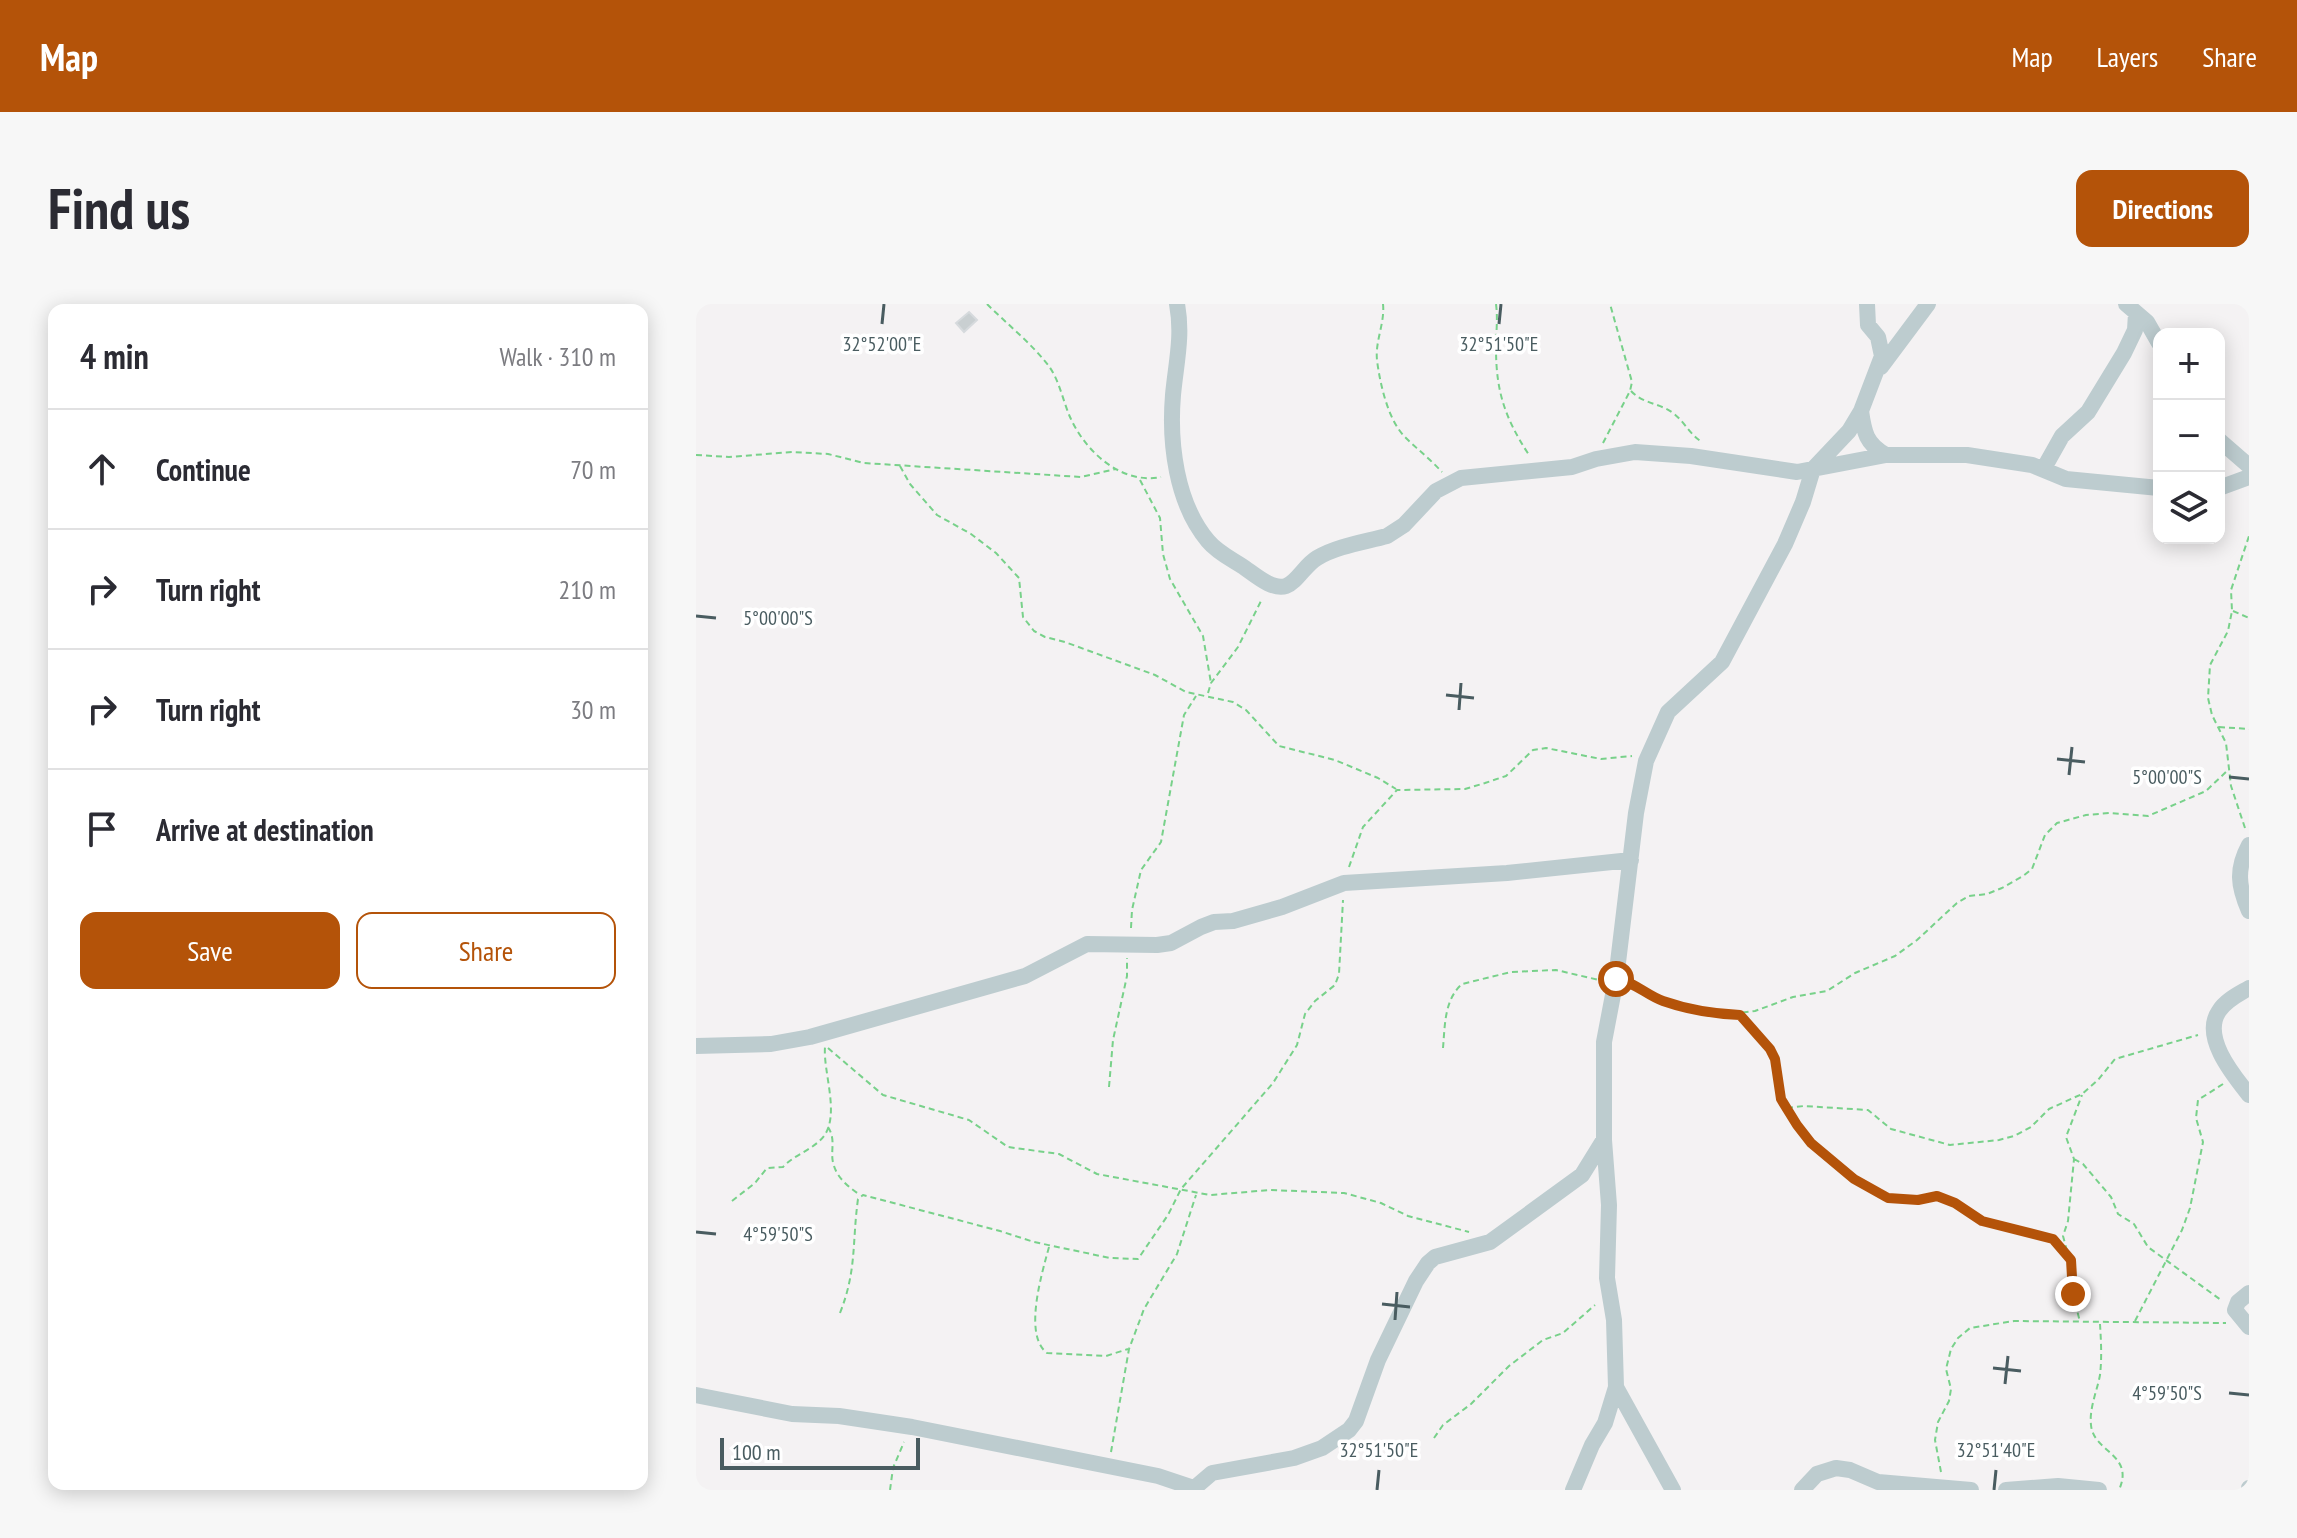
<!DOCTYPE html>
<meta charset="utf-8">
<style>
body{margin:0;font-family:"PT Sans Narrow",sans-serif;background:#f7f7f7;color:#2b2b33}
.controls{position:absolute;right:24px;top:24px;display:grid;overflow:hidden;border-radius:16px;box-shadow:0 4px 20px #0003}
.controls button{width:72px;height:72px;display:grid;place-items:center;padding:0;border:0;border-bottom:2px solid #e1e1e2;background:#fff;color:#2b2b33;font:40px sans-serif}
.scale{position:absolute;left:24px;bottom:20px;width:200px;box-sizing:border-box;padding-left:8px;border:4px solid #495c60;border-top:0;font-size:22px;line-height:28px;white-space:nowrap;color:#495c60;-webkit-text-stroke:6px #fff;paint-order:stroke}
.stop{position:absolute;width:24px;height:24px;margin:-18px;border:6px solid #b45309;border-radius:50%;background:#fff}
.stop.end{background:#b45309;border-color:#fff;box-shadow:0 2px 8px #0008}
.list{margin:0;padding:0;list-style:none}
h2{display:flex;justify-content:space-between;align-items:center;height:104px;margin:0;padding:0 32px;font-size:34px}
h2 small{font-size:26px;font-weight:400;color:#7c7c81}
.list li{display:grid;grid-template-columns:52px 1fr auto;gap:24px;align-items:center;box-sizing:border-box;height:120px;padding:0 32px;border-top:2px solid #e1e1e2}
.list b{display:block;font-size:30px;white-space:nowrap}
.list em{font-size:26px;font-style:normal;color:#7c7c81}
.actions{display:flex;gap:16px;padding:24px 32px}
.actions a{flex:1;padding:18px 0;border:2px solid #b45309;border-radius:16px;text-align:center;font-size:28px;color:#b45309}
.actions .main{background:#b45309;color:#fff}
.icon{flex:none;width:44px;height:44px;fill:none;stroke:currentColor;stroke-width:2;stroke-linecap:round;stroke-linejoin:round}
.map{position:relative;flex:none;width:1553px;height:1186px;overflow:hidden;border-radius:16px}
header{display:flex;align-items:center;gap:48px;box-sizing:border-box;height:112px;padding:0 40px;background:#b45309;color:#fff}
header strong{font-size:38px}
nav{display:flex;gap:44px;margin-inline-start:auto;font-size:28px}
.intro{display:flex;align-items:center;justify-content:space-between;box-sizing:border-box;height:192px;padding:0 48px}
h1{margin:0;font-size:56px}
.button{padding:20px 36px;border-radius:16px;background:#b45309;color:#fff;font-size:28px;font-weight:700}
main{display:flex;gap:48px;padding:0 48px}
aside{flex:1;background:#fff;border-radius:16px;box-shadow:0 4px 20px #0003}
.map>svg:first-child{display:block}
.building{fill:#c9cfd1;stroke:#d6dadd;stroke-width:2}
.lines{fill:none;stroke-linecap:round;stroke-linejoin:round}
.path{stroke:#78d18a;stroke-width:2;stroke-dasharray:6 4;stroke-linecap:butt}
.minor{stroke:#bdcccf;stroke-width:16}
.route{stroke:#b45309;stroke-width:10}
.ticks{fill:none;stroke:#495c60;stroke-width:3}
.ticks-label{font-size:20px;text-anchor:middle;fill:#495c60;stroke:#fff;stroke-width:7;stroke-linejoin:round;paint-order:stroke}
</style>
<header>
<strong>Map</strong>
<nav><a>Map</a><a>Layers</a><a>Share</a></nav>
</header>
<div class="intro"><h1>Find us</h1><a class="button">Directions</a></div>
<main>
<aside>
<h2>4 min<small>Walk · 310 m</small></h2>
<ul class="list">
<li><svg class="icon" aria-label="ahead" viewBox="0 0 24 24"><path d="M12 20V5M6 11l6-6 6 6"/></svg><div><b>Continue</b></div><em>70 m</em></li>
<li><svg class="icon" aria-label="right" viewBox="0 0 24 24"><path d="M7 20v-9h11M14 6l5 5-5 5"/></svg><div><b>Turn right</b></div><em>210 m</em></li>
<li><svg class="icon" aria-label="right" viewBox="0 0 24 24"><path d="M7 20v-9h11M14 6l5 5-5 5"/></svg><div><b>Turn right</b></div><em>30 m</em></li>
<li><svg class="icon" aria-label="arrive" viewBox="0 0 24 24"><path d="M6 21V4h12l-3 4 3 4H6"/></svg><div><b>Arrive at destination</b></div></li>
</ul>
<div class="actions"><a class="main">Save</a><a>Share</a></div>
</aside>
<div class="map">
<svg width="1553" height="1186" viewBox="0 0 1553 1186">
<rect width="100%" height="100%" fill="#f4f2f3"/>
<path class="building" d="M 273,8 L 281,16 L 268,28 L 260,19 Z"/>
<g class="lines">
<path class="path" d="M 291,0 C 311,20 335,39 352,61 C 363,75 367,97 374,113 C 389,147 425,181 465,173
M 687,0 C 689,19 679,37 681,56 C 684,80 692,116 709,133 C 721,145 734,155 746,168
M 800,0 C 802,15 800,29 800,44 C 800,88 809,114 833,151
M 935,87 C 947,100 964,99 977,109 C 989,118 993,130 1006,138
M 907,139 L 934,87 L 936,78 L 914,0
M 0,151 L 33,153 L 96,148 L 132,150 L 168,159 L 385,173 L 420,165
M 204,162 L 214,180 L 241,211 L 275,230 L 300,249 L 323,274 L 327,313 L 338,327 L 349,333 L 369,338 L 459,371 L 490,388 L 537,398 L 550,406 L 583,442 L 639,456 L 682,474 L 700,485
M 444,176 L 464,214 L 467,250 L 474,275 L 507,332 L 515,379
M 1537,307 L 1553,314
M 512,389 L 515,379 L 542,343 L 566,295
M 1523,423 L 1553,425
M 1549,524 L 1535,482 L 1530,439 L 1516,411 L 1512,394 L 1514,361 L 1532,327 L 1536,307 L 1535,286 L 1553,232
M 653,563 L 667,523 L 701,486 L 769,485 L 789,479 L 810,472 L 837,446 L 850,444 L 905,455 L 936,452
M 435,624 L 436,606 L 445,566 L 465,538 L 488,411 L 500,392
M 933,678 L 966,697 L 1032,710 L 1059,707 L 1097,693 L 1131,687 L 1159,669 L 1199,652 L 1221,636 L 1261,599 L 1273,592 L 1291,590 L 1306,584 L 1327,572 L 1336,565 L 1349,531 L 1361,519 L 1390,511 L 1414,509 L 1452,512 L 1510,487 L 1532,466
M 1045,711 L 1074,745 L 1079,755 L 1085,795 L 1115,839 L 1158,875 L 1192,894 L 1222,896 L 1241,892 L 1259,899 L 1286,917 L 1357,935 L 1375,956 L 1377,990 L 1384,1018
M 132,744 L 187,791 L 273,816 L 312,843 L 363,850 L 401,870 L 514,891 L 574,886 L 648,889 L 685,899 L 712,912 L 773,928
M 747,744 C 749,722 748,696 766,680 L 815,668 L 860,666 L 903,676
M 413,783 L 417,736 L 431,672 L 431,654
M 1091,804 L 1108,802 L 1172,806 L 1195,825 L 1254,841 L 1303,836 L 1318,832 L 1335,823 L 1353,805 L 1386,790 L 1402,776 L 1419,755 L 1502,731
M 132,823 C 141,837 133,848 138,862 C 142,875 154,884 164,891
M 1378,855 L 1387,860 L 1415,893 L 1422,910 L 1438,920 L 1452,943 L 1525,996
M 36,897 L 59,879 L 71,864 L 87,863 C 99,850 117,846 128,832 C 144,810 127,768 129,743
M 353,943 C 346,969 327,1031 351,1049 L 410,1052 L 432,1045
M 1371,947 L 1367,932 L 1372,917 L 1378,855 L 1370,833 L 1386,791
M 144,1009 C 161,966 156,938 162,895 L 167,891 L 304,927 L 338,938 L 414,954 L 442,955 L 472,911 L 485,885 L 577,779 L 601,741 L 609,710 L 619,697 L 639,681 L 643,670 L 647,596
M 1439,1017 L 1486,926 L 1494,904 L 1507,838 L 1500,814 L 1502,796 L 1527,780
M 1404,1020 C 1405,1036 1406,1054 1404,1071 C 1401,1087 1393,1105 1395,1121 C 1397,1148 1439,1150 1423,1186
M 738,1134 L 747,1121 L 775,1100 L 813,1062 L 847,1036 L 867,1029 L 899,1001
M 415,1148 L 433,1045 L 448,1005 L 481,950 L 500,891
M 1245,1168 L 1239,1136 L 1242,1118 L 1253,1097 L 1255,1085 L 1250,1065 L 1255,1045 L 1262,1034 L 1274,1024 L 1318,1017 L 1530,1019
M 194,1186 L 197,1164 L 208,1138"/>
<path class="minor" d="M 481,0 C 487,32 480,59 477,91 C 473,139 480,199 512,237 C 521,248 535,255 546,262 C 557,269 576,287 590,282 C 601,278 609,261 621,254 C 641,242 669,238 691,232 L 708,221 L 740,187 L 765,174 L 876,163 L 900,155 L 939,148 L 995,152 L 1101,168 L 1190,151 L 1271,151 L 1336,161 L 1370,175 L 1463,184
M 1430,0 L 1451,18 L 1463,39
M 1185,63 L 1232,0
M 1165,107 C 1168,128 1170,140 1190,151
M 1523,136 L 1553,162
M 1348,164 L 1366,132 L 1392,108 L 1428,49 L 1439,26 L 1440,9
M 1523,184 L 1553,173
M 1553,541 C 1540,565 1542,582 1553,607
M 1553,684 C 1543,690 1530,696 1523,707 C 1505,733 1538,772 1553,791
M 0,742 L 75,740 L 114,733 L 329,672 L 391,640 L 461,641 L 475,639 L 505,623 L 518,618 L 537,617 L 586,603 L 648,579 L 811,569 L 935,556
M 1553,989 L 1542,998 L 1539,1006 L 1553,1023
M 920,1083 L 977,1186
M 0,1091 L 96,1110 L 143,1112 L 216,1123 L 462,1172 L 498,1184
M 496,1186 L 516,1169 L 598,1154 L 626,1144 L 653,1126 L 660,1117 L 682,1056 L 720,977 L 732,959 L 739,953 L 794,938 L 886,871 L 907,837
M 877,1186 L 896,1141 L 909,1119 L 920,1083 L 918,1016 L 911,974 L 913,901 L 908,836 L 908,738 L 920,675 L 940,509 L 950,457 L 972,408 L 1026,358 L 1089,240 L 1107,198 L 1117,165 L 1153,127 L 1165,107 L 1186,52 L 1182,33 L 1172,21 L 1171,0
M 1106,1186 L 1121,1170 L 1140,1164 L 1154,1166 L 1182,1178 L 1275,1186
M 1310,1186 L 1362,1182 L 1403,1186
M 1553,1186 L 1553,1184"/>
</g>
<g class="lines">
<path class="route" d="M 920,675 C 939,678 950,691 967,697 C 990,705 1020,710 1044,711 L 1074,745 L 1079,755 L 1085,795 L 1101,821 L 1115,839 L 1158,875 L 1192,894 L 1222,896 L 1241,892 L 1259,899 L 1286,917 L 1357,935 L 1375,956 L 1377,990"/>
</g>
<path class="ticks" d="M 186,20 L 188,0M 803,20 L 805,0M 0,312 L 20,314M 750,391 L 778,394M 763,406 L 765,379M 1361,455 L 1389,458M 1373,471 L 1376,443M 1533,473 L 1553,475M 0,928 L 20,930M 686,1000 L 714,1003M 699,1016 L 701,988M 1297,1064 L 1325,1067M 1309,1080 L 1312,1052M 1533,1089 L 1553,1091M 681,1186 L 683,1166M 1298,1186 L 1300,1166"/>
<g class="ticks-label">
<text x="186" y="47">32°52'00"E</text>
<text x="803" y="47">32°51'50"E</text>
<text x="82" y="321">5°00'00"S</text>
<text x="1471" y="480">5°00'00"S</text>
<text x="82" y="937">4°59'50"S</text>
<text x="1471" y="1096">4°59'50"S</text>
<text x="683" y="1153">32°51'50"E</text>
<text x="1300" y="1153">32°51'40"E</text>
</g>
</svg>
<div class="controls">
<button>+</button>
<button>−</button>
<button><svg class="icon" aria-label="layers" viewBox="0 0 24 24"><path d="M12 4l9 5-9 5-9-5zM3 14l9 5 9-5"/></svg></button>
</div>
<div class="scale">100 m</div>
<div class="stop" style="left:920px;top:675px"></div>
<div class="stop end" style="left:1377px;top:990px"></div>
</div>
</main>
